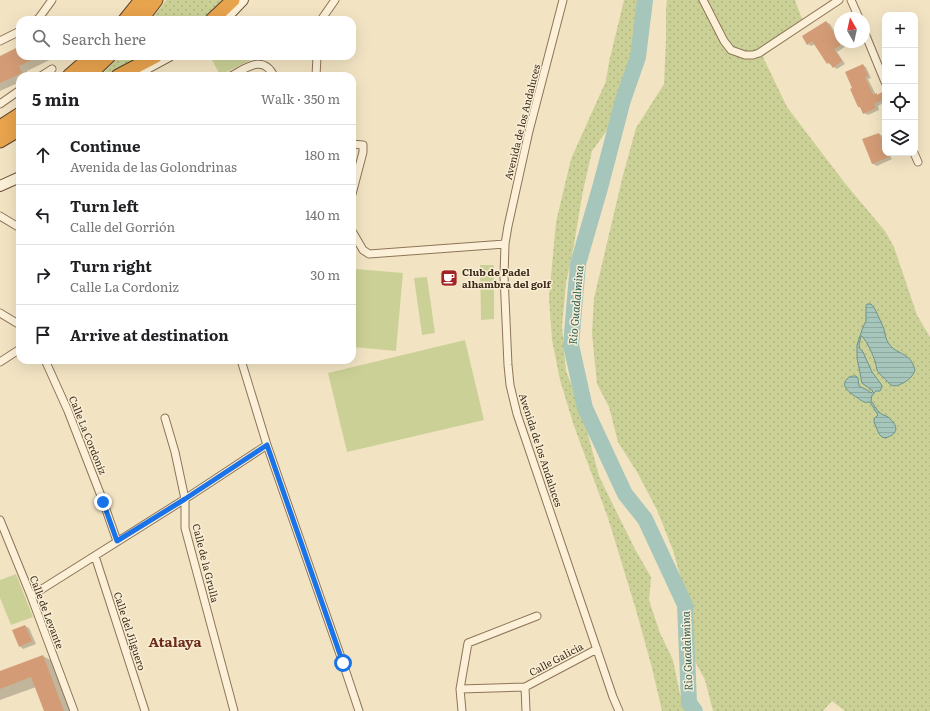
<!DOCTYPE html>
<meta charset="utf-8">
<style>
body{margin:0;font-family:Literata,serif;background:#f6f6f6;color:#202124}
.controls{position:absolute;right:12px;top:12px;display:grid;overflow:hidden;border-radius:8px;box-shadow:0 4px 16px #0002}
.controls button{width:36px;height:36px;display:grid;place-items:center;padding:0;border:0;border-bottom:1px solid #e0e0e0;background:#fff;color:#202124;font:20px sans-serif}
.compass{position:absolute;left:834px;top:12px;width:36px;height:36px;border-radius:50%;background:#fff;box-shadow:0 4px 16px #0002;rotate:351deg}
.stop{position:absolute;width:12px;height:12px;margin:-9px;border:3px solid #1a73e8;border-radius:50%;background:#fff}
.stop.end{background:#1a73e8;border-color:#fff;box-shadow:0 1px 4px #0008}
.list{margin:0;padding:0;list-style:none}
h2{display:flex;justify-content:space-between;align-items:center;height:52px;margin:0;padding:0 16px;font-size:17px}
h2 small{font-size:13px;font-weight:400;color:#757577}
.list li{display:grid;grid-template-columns:26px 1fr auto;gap:12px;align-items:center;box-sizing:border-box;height:60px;padding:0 16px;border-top:1px solid #e0e0e0}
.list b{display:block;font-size:15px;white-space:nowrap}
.list p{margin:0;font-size:13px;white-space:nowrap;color:#757577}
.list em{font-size:13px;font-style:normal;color:#757577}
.icon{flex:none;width:22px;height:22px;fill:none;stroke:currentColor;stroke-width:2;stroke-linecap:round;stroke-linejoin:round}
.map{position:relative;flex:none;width:930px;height:711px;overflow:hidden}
.search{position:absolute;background:#fff;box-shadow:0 4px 16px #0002;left:16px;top:16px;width:340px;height:44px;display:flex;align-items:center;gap:10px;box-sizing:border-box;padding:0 14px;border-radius:12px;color:#757577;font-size:15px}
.panel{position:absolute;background:#fff;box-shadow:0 4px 16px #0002;left:16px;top:72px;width:340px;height:292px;border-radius:12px}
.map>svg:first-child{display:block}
.grass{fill:url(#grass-dots)}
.garden{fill:#cbd196}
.water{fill:url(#water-rules);stroke:#6b948a}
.shadow{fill:#0003}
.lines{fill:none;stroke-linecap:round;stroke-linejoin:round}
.river{stroke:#a6c5bb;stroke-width:16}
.building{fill:#d39c76}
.street-casing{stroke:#8e7458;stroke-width:9}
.secondary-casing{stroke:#70553b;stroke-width:12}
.highway-casing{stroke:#5c422c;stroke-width:15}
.street{stroke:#fcf1d8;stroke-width:7}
.secondary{stroke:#fcf1d8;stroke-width:10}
.highway{stroke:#e8a34d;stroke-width:13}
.route{stroke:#1a73e8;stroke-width:5}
.labels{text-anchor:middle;stroke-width:3;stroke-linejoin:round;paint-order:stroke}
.street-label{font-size:10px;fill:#3d2c1d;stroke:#f9eed4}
.poi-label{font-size:10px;font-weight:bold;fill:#3d2c1d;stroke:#f9eed4;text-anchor:start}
.water-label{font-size:11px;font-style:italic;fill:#2b5e5a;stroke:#f9eed4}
.district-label{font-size:14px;font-weight:bold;fill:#6d2a19;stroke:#f9eed4}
</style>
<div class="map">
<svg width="930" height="711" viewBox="0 0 930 711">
<defs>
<pattern id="grass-dots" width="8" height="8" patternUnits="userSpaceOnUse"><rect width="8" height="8" fill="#cbd196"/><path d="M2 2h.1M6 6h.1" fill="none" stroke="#afb481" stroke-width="1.8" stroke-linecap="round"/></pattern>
<pattern id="water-rules" width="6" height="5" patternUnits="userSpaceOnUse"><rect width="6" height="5" fill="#a6c5bb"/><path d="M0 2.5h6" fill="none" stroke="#90a9a0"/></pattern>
</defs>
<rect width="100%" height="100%" fill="#f2e4c3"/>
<path class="grass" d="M 166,0 L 225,0 L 212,15 L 205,20 L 151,20 Z
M 624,0 L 652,0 L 651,14 L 644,30 L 633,48 L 629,87 L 624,107 L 592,151 L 583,191 L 573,250 L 566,283 L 562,326 L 566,371 L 581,408 L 599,476 L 616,511 L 635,549 L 651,577 L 649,600 L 660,633 L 673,660 L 680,694 L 686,711 L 662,711 L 652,668 L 636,610 L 608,518 L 574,426 L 560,380 L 552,340 L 549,298 L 556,222 L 571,159 L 606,81 L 609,62 Z
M 667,0 L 795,0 L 802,19 L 789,28 L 763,57 L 787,107 L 844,182 L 885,231 L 894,247 L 917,315 L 930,337 L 930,711 L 845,711 L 832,701 L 823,711 L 713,711 L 705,680 L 695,661 L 692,626 L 685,593 L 673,550 L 657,510 L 637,472 L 618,442 L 609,407 L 597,384 L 592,334 L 594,298 L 623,175 L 636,128 L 664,84 L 666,40 L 666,9 Z
M 120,56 L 149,56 L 111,76 L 100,76 Z"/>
<path class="garden" d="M 210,56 L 259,56 L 220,75 Z
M 480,265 L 494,265 L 494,319 L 481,320 Z
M 356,269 L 403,273 L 396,351 L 352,347 L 352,317 Z
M 427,277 L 435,333 L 422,335 L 414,278 Z
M 465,340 L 484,420 L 347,452 L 328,373 Z
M 16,574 L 33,617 L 11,625 L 0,598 L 0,580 Z"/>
<path class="water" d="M 867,304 L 871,304 C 876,309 877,314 880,320 C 881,323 883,326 884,329 C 885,334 886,340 889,344 C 898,356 910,351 915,370 C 913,376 909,380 903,383 C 892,389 891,385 883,377 C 881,375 878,373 877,370 C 876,367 876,364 875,361 C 872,353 868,343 862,336 L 861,336 L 859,345 L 860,349 L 863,352 L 872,372 L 881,384 L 882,387 L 880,391 L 876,391 L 872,395 L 871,401 C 874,404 876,409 879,412 C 882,415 885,415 888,417 C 898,425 900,434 885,438 L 882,437 L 879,434 L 874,422 L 874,419 L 878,415 L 870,402 C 868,402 866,403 864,402 C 862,401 860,400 858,398 C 853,395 839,387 847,379 C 849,376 852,376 856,376 L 858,378 L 859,386 L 867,390 L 871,393 L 873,391 L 862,383 L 857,358 L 857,345 L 863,327 L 866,321 L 866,306 Z"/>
<path class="shadow" d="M 826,22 L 830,24 L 837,36 L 840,34 L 840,42 L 852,42 L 837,52 L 845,64 L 837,69 L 828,63 L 815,44 L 811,46 L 808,44 Z
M 20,47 L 20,56 L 58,56 L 27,71 L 29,76 L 20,76 L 20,82 L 0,91 L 0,57 Z
M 863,65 L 866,67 L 871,78 L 868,79 L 876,95 L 878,95 L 882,93 L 885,95 L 885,102 L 878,106 L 879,110 L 868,115 L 864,113 L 861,108 L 859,107 L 853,88 Z
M 879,134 L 883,136 L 885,142 L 885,153 L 889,153 L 892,159 L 877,166 L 873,164 Z
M 25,626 L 29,628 L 36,644 L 23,649 L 20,646 L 13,631 Z
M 43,656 L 56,663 L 73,711 L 45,711 L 36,687 L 0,700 L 0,672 Z"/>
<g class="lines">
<path class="river" d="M 645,0 L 638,57 L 623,100 L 600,188 L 578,264 L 571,345 L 585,408 L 625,494 L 645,519 L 685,605 L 689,703 L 695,711"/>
</g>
<path class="building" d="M 826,21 L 836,36 L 840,33 L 840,46 L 834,49 L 842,61 L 833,68 L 829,62 L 827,64 L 812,41 L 807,45 L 802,36 Z
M 20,46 L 20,56 L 40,56 L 19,66 L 22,73 L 0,83 L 0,56 Z
M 863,64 L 868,76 L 865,77 L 873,95 L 877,93 L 877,95 L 882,92 L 885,99 L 874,104 L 876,108 L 863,114 L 860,107 L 858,107 L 850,89 L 852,88 L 845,72 Z
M 879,133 L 885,148 L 885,153 L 887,153 L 889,157 L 872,164 L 862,139 Z
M 25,625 L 32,641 L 19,647 L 12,630 Z
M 43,655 L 64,711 L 44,711 L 31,677 L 0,689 L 0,671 Z"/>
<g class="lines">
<g class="street-casing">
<path id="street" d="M 563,0 L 529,131 L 508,226 L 505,244 L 504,276 L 508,365 L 510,385 L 517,414 L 613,697 L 619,711
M 703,0 L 724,41 L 731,50 L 745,55 L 753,55 L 759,53 L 839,0
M 851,0 L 859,18
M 36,20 L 39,18 L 52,0
M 321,20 L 335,0
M 864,31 L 885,82
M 0,41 L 20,31
M 41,76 L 52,69
M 231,76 C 246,68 263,54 274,76
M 316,76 L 317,56
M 0,104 L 20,90
M 352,144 L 363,145 L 363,152 L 352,194
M 914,153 L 918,162
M 0,216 L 20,228
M 352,231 L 363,250 L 369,254 L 505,244
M 0,313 L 20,325
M 45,360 L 68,411 L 103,501 L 117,541
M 241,360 L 267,445 L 343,663 L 359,711
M 0,362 L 20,349
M 165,418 L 175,452 L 185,499 L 185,528 L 234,711
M 0,520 L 31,596 L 74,711
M 95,556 L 145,711
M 31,596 L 185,499 L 267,445
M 525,687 L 460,689 L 468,643 L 537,616
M 460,689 L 462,711
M 526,711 L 525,687 L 597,649"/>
</g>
<g class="secondary-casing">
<path id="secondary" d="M 224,20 L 243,0
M 132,76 L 169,56
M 0,186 L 20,177"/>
</g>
<g class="highway-casing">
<path id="highway" d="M 125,20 L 141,0
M 141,20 L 156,0
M 212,20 L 233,0
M 69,76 L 92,56
M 88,76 L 109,56
M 118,76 L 156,56
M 0,127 L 20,114
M 0,141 L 20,129"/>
</g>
<use href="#street" class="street"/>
<use href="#secondary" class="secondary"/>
<use href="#highway" class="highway"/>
</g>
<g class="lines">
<path class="route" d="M 103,502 L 117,541 L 185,499 L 267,445 L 343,663"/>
</g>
<defs>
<g id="cafe-square" transform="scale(0.9)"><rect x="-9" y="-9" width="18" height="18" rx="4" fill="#a32224" stroke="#f9eed4"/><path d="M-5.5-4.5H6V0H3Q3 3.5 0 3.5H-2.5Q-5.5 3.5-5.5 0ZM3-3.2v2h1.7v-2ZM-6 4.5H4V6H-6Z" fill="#fff"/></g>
</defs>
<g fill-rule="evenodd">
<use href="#cafe-square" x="449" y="278"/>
</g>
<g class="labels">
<g class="street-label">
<text transform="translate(522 122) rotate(-76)" y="4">Avenida de los Andaluces</text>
<text transform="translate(88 435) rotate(68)" y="4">Calle La Cordoniz</text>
<text transform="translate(541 450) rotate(72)" y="4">Avenida de los Andaluces</text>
<text transform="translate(206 563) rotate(76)" y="4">Calle de la Grulla</text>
<text transform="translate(47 612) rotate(69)" y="4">Calle de Levante</text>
<text transform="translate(130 631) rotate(72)" y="4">Calle del Jilguero</text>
<text transform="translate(556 659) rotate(-28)" y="4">Calle Galicia</text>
</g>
<g class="poi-label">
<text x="462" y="276">Club de Padel<tspan x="462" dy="12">alhambra del golf</tspan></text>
</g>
<g class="water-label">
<text transform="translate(576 305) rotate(-85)" y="4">Rio Guadalmina</text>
<text transform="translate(687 651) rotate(-92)" y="4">Rio Guadalmina</text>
</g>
<g class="district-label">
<text x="175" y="647">Atalaya</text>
</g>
</g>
</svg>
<div class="controls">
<button>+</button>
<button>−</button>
<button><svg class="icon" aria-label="locate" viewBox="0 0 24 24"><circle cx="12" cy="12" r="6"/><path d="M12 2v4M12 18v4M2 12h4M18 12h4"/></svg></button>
<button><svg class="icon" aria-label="layers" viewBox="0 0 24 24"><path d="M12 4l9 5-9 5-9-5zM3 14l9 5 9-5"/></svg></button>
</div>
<svg class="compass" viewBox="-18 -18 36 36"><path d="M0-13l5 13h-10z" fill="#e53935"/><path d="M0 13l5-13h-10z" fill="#757577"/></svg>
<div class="stop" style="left:343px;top:663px"></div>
<div class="stop end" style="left:103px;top:502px"></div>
<div class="search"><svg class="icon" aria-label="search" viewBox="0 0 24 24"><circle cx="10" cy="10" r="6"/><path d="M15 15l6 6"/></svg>Search here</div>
<section class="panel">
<h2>5 min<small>Walk · 350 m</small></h2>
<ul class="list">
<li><svg class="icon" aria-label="ahead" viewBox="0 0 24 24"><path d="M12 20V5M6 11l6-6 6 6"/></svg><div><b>Continue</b><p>Avenida de las Golondrinas</p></div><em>180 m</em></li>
<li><svg class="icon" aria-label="left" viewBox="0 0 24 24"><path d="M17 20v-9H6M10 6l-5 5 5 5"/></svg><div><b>Turn left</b><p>Calle del Gorrión</p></div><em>140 m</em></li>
<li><svg class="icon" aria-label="right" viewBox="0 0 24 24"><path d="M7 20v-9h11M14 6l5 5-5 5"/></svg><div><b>Turn right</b><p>Calle La Cordoniz</p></div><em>30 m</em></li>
<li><svg class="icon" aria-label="arrive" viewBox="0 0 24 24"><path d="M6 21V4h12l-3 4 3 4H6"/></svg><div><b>Arrive at destination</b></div></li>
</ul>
</section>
</div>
